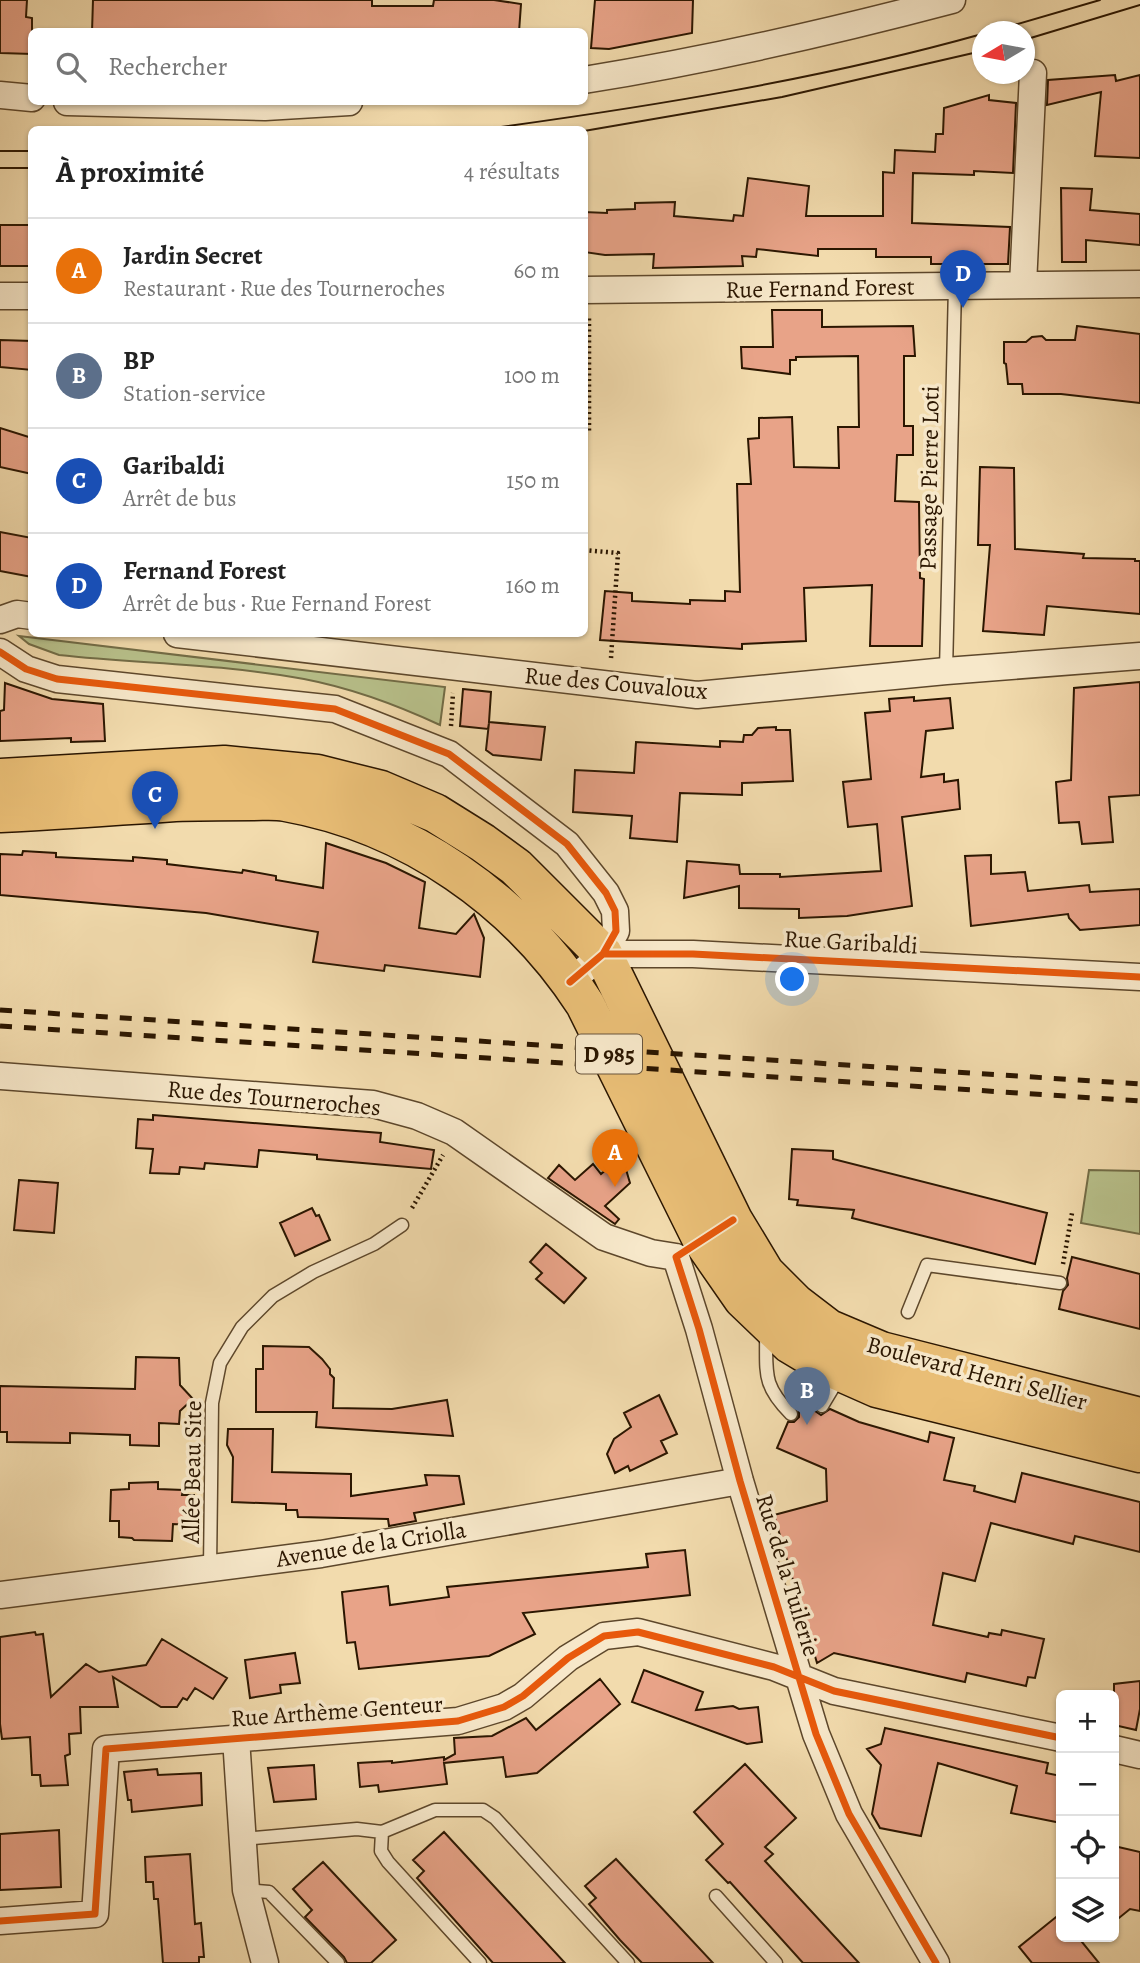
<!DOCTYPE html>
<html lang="fr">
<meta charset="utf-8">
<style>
body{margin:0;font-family:Alegreya,serif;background:#f2f2f2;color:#222}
.controls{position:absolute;right:21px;bottom:21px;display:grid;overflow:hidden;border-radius:10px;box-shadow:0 2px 5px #0004}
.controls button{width:63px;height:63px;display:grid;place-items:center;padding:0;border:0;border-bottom:2px solid #e0e0e0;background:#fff;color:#222;font:35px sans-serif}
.compass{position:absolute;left:972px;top:21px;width:63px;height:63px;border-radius:50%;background:#fff;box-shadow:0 2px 5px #0004;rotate:260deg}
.you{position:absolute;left:793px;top:980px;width:24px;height:24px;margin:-18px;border:5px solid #fff;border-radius:50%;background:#1a73e8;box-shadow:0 0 0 10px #1a73e833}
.badge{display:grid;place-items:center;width:46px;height:46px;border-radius:50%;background:#2563eb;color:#fff;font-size:23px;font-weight:700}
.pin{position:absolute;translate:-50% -58px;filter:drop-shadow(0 2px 4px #0008)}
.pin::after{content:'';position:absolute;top:37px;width:24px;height:21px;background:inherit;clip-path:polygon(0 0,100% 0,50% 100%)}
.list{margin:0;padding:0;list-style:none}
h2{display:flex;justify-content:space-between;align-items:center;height:91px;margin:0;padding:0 28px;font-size:30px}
h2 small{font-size:23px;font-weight:400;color:#767676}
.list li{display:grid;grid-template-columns:46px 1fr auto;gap:21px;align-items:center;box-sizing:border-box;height:105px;padding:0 28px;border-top:2px solid #e0e0e0}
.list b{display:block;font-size:26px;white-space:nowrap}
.list p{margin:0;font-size:23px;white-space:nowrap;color:#767676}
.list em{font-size:23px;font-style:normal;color:#767676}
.icon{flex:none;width:38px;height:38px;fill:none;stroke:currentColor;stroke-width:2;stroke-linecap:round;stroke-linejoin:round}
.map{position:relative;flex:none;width:1140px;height:1963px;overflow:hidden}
.search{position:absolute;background:#fff;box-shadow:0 2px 5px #0004;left:28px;top:28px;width:560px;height:77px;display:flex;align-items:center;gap:18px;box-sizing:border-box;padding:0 24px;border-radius:10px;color:#767676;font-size:26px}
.panel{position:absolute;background:#fff;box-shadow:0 2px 5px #0004;left:28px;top:126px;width:560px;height:511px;border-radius:10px}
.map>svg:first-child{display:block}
.green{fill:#b8c18b;stroke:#726c46;stroke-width:2}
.building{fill:#e8a388;stroke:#2b1600;stroke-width:2}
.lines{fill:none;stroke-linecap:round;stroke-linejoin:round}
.service-casing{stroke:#5d472b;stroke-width:15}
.minor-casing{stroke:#5d472b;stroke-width:29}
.primary-casing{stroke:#2b1600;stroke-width:41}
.path{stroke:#2b1600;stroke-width:4.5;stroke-dasharray:2 3.5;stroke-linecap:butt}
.service{stroke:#f7e8ca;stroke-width:12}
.minor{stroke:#f7e8ca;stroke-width:26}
.primary{stroke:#e9be76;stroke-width:38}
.tram{stroke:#2b1600;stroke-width:2}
.rail{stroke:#2b1600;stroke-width:5;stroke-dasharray:12 12;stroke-linecap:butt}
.cycleway-casing{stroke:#f7e8ca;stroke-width:11}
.cycleway{stroke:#e8590c;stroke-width:7}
.labels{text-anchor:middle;stroke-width:7;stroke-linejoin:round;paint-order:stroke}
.shield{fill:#f7e8ca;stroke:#68553d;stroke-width:2}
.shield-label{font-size:23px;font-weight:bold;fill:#2b1600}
.street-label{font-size:24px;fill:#2b1600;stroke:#f7e8ca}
</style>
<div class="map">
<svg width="1140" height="1963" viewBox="0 0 1140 1963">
<rect width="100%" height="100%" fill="#f2dbad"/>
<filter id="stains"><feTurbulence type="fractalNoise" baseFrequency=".00286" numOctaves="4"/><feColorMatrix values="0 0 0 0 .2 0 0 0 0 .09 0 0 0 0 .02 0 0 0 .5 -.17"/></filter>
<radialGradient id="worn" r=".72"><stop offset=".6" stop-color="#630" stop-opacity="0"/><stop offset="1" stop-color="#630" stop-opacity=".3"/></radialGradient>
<path class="green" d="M 19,636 L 445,687 L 440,725 C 397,705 351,688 304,679 C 224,664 140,664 59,655 L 29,644 Z
M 1089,1170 L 1140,1171 L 1140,1234 L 1081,1223 Z"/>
<path class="building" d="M 0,0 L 27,0 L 26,17 L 32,18 L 32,54 L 0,53 Z
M 93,0 L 372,0 L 372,6 L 433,6 L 434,0 L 494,0 L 521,4 L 519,32 L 92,32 Z
M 595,0 L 693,0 L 692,33 L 609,49 L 591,48 Z
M 1115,75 L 1116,81 L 1140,75 L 1140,158 L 1095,156 L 1101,92 L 1047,105 L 1048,80 Z
M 989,95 L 989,100 L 1016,103 L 1013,173 L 974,171 L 974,175 L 913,173 L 912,223 L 1010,227 L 1008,264 L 931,264 L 931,257 L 876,257 L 876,249 L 818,249 L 818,256 L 757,249 L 756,257 L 742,256 L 743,266 L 653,268 L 654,254 L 605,255 L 584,252 L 584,212 L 607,213 L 607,210 L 635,209 L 635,203 L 675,202 L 674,216 L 733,221 L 734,215 L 743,216 L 748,178 L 809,186 L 806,216 L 883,216 L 883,172 L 894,173 L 895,150 L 935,152 L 936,134 L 943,134 L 944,108 Z
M 1061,188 L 1092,189 L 1090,210 L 1140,214 L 1140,245 L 1086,240 L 1086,262 L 1062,262 Z
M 0,225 L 32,225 L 32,266 L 0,266 Z
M 772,310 L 822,310 L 822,327 L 913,326 L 915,356 L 904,356 L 904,426 L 913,426 L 913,455 L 897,455 L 895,501 L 919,502 L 920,578 L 924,579 L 922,646 L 870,646 L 872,585 L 804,588 L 806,641 L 742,644 L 742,649 L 600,640 L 605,591 L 632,593 L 632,601 L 690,604 L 690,600 L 725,601 L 725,591 L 740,592 L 737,484 L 751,484 L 748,439 L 759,438 L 759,418 L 792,417 L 794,467 L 839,468 L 838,427 L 859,427 L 858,356 L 796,357 L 796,360 L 790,360 L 790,374 L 742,368 L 741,347 L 773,347 Z
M 1077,326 L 1140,334 L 1140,403 L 1061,394 L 1023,394 L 1022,384 L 1008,384 L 1006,364 L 1004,363 L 1004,342 L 1026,342 L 1032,337 L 1042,336 L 1046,340 L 1075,340 Z
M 0,340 L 32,341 L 32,370 L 0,367 Z
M 0,428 L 32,438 L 32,474 L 0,467 Z
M 980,467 L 1014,468 L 1015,549 L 1084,554 L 1083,558 L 1135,559 L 1135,561 L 1140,561 L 1140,614 L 1047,606 L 1044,635 L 983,631 L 990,545 L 978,545 Z
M 0,532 L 32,538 L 32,577 L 0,571 Z
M 1140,682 L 1140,795 L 1109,797 L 1113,842 L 1082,844 L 1079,822 L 1059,823 L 1056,782 L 1071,780 L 1074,688 Z
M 5,683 L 52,699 L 103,704 L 105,741 L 71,742 L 71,738 L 0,741 L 0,711 L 4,710 Z
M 463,689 L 491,692 L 489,722 L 545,727 L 541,760 L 493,755 L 486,750 L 489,723 L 488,729 L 460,726 Z
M 914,697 L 914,701 L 950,698 L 953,728 L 926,731 L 921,777 L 944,774 L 944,782 L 958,780 L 960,809 L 902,817 L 912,906 L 847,916 L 799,918 L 799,909 L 739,908 L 739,886 L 684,898 L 687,861 L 739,865 L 740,874 L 780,874 L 780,877 L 881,871 L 877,824 L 848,827 L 843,782 L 871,779 L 865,713 L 890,711 L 889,699 Z
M 776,727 L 776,730 L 790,730 L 793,781 L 742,783 L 742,795 L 680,793 L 677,842 L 630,838 L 632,816 L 573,812 L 575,770 L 634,773 L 636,742 L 720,747 L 720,741 L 743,742 L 744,735 L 752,735 L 758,728 Z
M 326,843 L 386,863 L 425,882 L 419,928 L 456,934 L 474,914 L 484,938 L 480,977 L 385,965 L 384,971 L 313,962 L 318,932 L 206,913 L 0,895 L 0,854 L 22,855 L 23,851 L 56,853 L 56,857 L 133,861 L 133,857 L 167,860 L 167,864 L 242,873 L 243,870 L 276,876 L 276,880 L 323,888 Z
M 991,855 L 991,874 L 1025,872 L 1028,891 L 1089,885 L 1090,892 L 1140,889 L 1140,925 L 1080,930 L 1069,918 L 1068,914 L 971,926 L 965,856 Z
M 153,1115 L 381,1133 L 380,1142 L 434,1150 L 431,1169 L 317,1159 L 317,1155 L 259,1150 L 257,1167 L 205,1163 L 204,1169 L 180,1167 L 179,1174 L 150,1173 L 153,1149 L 136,1148 L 138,1119 L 153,1120 Z
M 792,1149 L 833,1151 L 833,1159 L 1047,1213 L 1035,1264 L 852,1218 L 854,1210 L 797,1205 L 798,1200 L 789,1199 Z
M 622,1156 L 630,1183 L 605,1206 L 619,1219 L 615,1224 L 548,1178 L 559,1165 L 575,1180 L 593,1164 L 601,1174 Z
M 19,1180 L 58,1183 L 54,1233 L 14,1230 Z
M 312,1208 L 316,1216 L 319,1215 L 330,1240 L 295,1256 L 280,1223 Z
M 546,1244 L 586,1278 L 564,1303 L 536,1279 L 542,1273 L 530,1262 Z
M 1072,1257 L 1140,1274 L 1140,1329 L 1059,1309 L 1063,1291 L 1068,1285 L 1067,1278 Z
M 263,1346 L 309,1347 L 322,1359 L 330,1369 L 330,1374 L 334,1378 L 333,1408 L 392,1409 L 447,1400 L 453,1436 L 316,1427 L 317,1412 L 256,1412 L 256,1369 L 263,1369 Z
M 136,1357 L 179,1358 L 180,1385 L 193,1399 L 180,1411 L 179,1424 L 159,1423 L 159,1446 L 130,1445 L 130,1435 L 70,1433 L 70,1443 L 7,1442 L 7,1432 L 0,1432 L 0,1386 L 135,1389 Z
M 659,1395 L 677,1434 L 661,1441 L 667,1453 L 630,1471 L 628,1466 L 615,1473 L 607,1454 L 614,1439 L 631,1427 L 624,1413 Z
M 799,1396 L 814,1402 L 815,1411 L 821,1415 L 830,1409 L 859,1422 L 928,1442 L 930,1432 L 954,1438 L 944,1480 L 975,1486 L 974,1491 L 1015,1502 L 1022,1473 L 1140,1502 L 1140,1552 L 1075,1536 L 1073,1544 L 991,1523 L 975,1581 L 943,1573 L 933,1625 L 988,1637 L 989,1633 L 1001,1635 L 1002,1630 L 1044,1639 L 1035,1678 L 1028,1677 L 1026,1686 L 967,1673 L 965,1682 L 834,1653 L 817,1663 L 774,1515 L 827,1501 L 826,1469 L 777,1448 L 788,1422 L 794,1422 L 799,1417 L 799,1411 L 795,1405 Z
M 228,1429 L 273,1429 L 272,1472 L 351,1474 L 351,1496 L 427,1485 L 425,1475 L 459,1476 L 464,1504 L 414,1513 L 416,1521 L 389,1526 L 388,1519 L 298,1517 L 297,1510 L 286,1510 L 286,1504 L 232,1502 L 233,1457 L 227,1445 Z
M 158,1482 L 158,1489 L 183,1490 L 182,1495 L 194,1495 L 193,1525 L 173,1524 L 172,1541 L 134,1540 L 132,1538 L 119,1537 L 119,1521 L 110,1521 L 111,1490 L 129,1489 L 129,1483 Z
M 685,1550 L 690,1595 L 523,1613 L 535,1634 L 489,1656 L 359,1669 L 355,1642 L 347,1643 L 342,1592 L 388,1586 L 390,1605 L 449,1597 L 447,1587 L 648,1567 L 646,1554 Z
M 35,1632 L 36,1635 L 43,1634 L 51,1697 L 86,1664 L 99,1672 L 146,1665 L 162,1639 L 227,1678 L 213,1699 L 195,1688 L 187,1700 L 183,1698 L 177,1707 L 161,1707 L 113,1677 L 118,1707 L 80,1707 L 81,1733 L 69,1734 L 70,1754 L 65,1756 L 68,1785 L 41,1786 L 40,1775 L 32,1775 L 30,1737 L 2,1739 L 0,1724 L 0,1637 Z
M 295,1653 L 300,1683 L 280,1685 L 281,1693 L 250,1698 L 245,1660 Z
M 644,1670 L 703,1692 L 696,1710 L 733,1706 L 739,1709 L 758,1707 L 762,1742 L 747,1744 L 632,1702 Z
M 600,1679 L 620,1704 L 537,1773 L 506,1777 L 503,1757 L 444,1763 L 447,1784 L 379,1792 L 378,1785 L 360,1787 L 358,1763 L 392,1761 L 392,1763 L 444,1757 L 444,1760 L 455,1754 L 454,1738 L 492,1736 L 526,1718 L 536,1730 Z
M 1140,1681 L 1140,1709 L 1136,1730 L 1114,1725 L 1114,1684 Z
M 885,1728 L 1048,1763 L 1046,1773 L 1061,1776 L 1061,1823 L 1011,1813 L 1017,1786 L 938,1763 L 921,1836 L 880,1828 L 872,1814 L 881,1765 L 867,1749 L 881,1744 Z
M 745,1764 L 796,1818 L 765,1847 L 773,1854 L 765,1861 L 859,1963 L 803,1963 L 730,1882 L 728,1883 L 706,1860 L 723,1844 L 694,1812 Z
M 314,1765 L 316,1799 L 274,1802 L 268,1768 Z
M 157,1769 L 158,1775 L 201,1773 L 202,1805 L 132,1812 L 131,1800 L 128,1800 L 124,1772 Z
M 59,1830 L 61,1887 L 0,1890 L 0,1834 Z
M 444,1832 L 565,1963 L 493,1963 L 417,1878 L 424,1871 L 413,1860 Z
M 1114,1846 L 1140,1852 L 1140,1911 L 1130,1909 L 1114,1922 Z
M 190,1854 L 195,1924 L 201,1923 L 204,1957 L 199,1957 L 199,1963 L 163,1963 L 158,1899 L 154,1899 L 153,1882 L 146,1882 L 145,1857 Z
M 616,1859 L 713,1963 L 642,1963 L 620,1940 L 589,1904 L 596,1898 L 585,1886 Z
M 323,1862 L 396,1940 L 371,1963 L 347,1963 L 344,1957 L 305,1917 L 312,1910 L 293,1889 Z
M 1061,1913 L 1061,1937 L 1078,1937 L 1099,1963 L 1032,1963 L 1019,1947 Z"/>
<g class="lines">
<g class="service-casing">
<path id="service" d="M 946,671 L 955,286
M 908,1312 L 927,1265 L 1060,1283
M 766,1332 C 767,1372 761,1384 791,1414
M 822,1406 L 840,1376
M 210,1569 L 212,1403 L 220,1363 L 242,1327 L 273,1296 L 313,1272 L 374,1244 L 402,1225
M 382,1832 L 435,1810 L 483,1810 L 495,1818 L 628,1963
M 382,1832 L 381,1851 L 388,1862 L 480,1963
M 243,1839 L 357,1829 L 382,1832
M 246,1890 L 269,1892 L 338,1963
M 716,1896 L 776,1963"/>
</g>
<g class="minor-casing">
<path id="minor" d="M 584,80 C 708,60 831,32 952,0
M 0,95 L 32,98
M 67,102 L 265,107 L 349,102
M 1023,285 L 1033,73
M 584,290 L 1140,284
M 0,296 L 32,296
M 0,620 L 17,614 L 32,616
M 177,634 L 697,695 L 946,671 L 1140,656
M 0,652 L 26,669 L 57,679 L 335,709 L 449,754 L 567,844 L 606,893 L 615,911 L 616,931 L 603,954
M 570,982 L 603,954 L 693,954 L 1140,977
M 0,1076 L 373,1104 L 417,1116 L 454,1132 L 604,1237 L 651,1253 L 676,1257
M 676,1257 L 699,1329 L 740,1481 L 816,1734 L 849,1814 L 936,1963
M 0,1595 L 321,1554 L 740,1481
M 236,1738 L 246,1890 L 265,1963
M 1114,1749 L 1140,1755
M 0,1921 L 95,1914 L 106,1749 L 458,1721 L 504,1707 L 523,1696 L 568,1658 L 604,1636 L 638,1632 L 774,1667 L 834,1691 L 1061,1738"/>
</g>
<g class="primary-casing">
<path id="primary" d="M 0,778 L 224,765 L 317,774 L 381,790 L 435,813 L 483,843 L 516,867 L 603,954 L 733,1220 L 765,1273 L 795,1303 L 829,1329 L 881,1351 L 1140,1417
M 0,813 C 58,810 117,806 175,802 C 201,801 228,801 254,801 C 265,801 276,800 286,802 C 409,824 518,900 585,1004 L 702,1240 L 743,1299 L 790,1344 L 825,1365 L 877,1388 L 1140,1453"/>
</g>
<path class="path" d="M 584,431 L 589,431 L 589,315
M 584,550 L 618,553 L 611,658
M 451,726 L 453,693
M 412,1208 L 443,1155
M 1063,1264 L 1072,1213"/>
<use href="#service" class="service"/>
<use href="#minor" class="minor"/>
<use href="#primary" class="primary"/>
<path class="tram" d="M 990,32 L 1100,0
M 1024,40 L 1140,5
M 479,130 C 648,107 818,80 982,34
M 584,131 L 782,97 L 982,51
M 0,151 L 32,151
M 0,168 L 32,168"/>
<path class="rail" d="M 0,1010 L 1140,1084
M 0,1026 L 1140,1101"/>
<g class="cycleway-casing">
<path id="cycleway" d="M 0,652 L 26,669 L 57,679 L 335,709 L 449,754 L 567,844 L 606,893 L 615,911 L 616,931 L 603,954
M 570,982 L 603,954 L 693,954 L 1140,977
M 733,1220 L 676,1257 L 699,1329 L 740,1481 L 816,1734 L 849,1814 L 936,1963
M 0,1921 L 95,1914 L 106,1749 L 458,1721 L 504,1707 L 523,1696 L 568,1658 L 604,1636 L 638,1632 L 774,1667 L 834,1691 L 1061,1738"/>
</g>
<use href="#cycleway" class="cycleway"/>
</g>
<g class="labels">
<rect class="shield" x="576" y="1034.5" width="66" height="39" rx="5"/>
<g class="shield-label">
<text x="609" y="1062">D 985</text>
</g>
<g class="street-label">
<text transform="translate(820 288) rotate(-1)" y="8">Rue Fernand Forest</text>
<text transform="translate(929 478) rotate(-89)" y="8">Passage Pierre Loti</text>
<text transform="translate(616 683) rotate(5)" y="8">Rue des Couvaloux</text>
<text transform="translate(851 942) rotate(3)" y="8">Rue Garibaldi</text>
<text transform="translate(274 1098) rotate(5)" y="8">Rue des Tourneroches</text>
<text transform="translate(977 1373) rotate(15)" y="8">Boulevard Henri Sellier</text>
<text transform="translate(192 1472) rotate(-89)" y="8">Allée Beau Site</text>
<text transform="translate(371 1544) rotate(-9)" y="8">Avenue de la Criolla</text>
<text transform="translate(788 1575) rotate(73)" y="8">Rue de la Tuilerie</text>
<text transform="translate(337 1711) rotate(-4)" y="8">Rue Arthème Genteur</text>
</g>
</g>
<rect width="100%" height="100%" filter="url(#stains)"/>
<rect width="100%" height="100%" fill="url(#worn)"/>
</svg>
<div class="controls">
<button>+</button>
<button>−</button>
<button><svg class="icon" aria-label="locate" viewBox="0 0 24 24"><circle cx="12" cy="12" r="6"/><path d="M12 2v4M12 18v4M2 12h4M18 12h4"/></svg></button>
<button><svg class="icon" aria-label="layers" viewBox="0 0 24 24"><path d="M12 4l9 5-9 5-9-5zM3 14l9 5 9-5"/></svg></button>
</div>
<svg class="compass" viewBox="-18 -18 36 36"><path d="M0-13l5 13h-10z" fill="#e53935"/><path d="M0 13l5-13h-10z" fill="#767676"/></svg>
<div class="you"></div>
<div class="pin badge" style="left:615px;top:1187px;background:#e8710a">A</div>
<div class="pin badge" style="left:807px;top:1425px;background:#5c6f8a">B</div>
<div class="pin badge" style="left:155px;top:829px;background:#1a4fb4">C</div>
<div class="pin badge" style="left:963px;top:308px;background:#1a4fb4">D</div>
<div class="search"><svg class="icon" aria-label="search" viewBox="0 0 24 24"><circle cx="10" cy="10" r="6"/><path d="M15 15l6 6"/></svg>Rechercher</div>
<section class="panel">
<h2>À proximité<small>4 résultats</small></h2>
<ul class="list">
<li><span class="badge" style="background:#e8710a">A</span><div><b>Jardin Secret</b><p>Restaurant · Rue des Tourneroches</p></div><em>60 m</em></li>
<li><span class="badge" style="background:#5c6f8a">B</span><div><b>BP</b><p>Station-service</p></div><em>100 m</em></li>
<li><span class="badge" style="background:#1a4fb4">C</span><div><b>Garibaldi</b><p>Arrêt de bus</p></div><em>150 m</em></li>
<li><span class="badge" style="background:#1a4fb4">D</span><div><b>Fernand Forest</b><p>Arrêt de bus · Rue Fernand Forest</p></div><em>160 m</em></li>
</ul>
</section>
</div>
